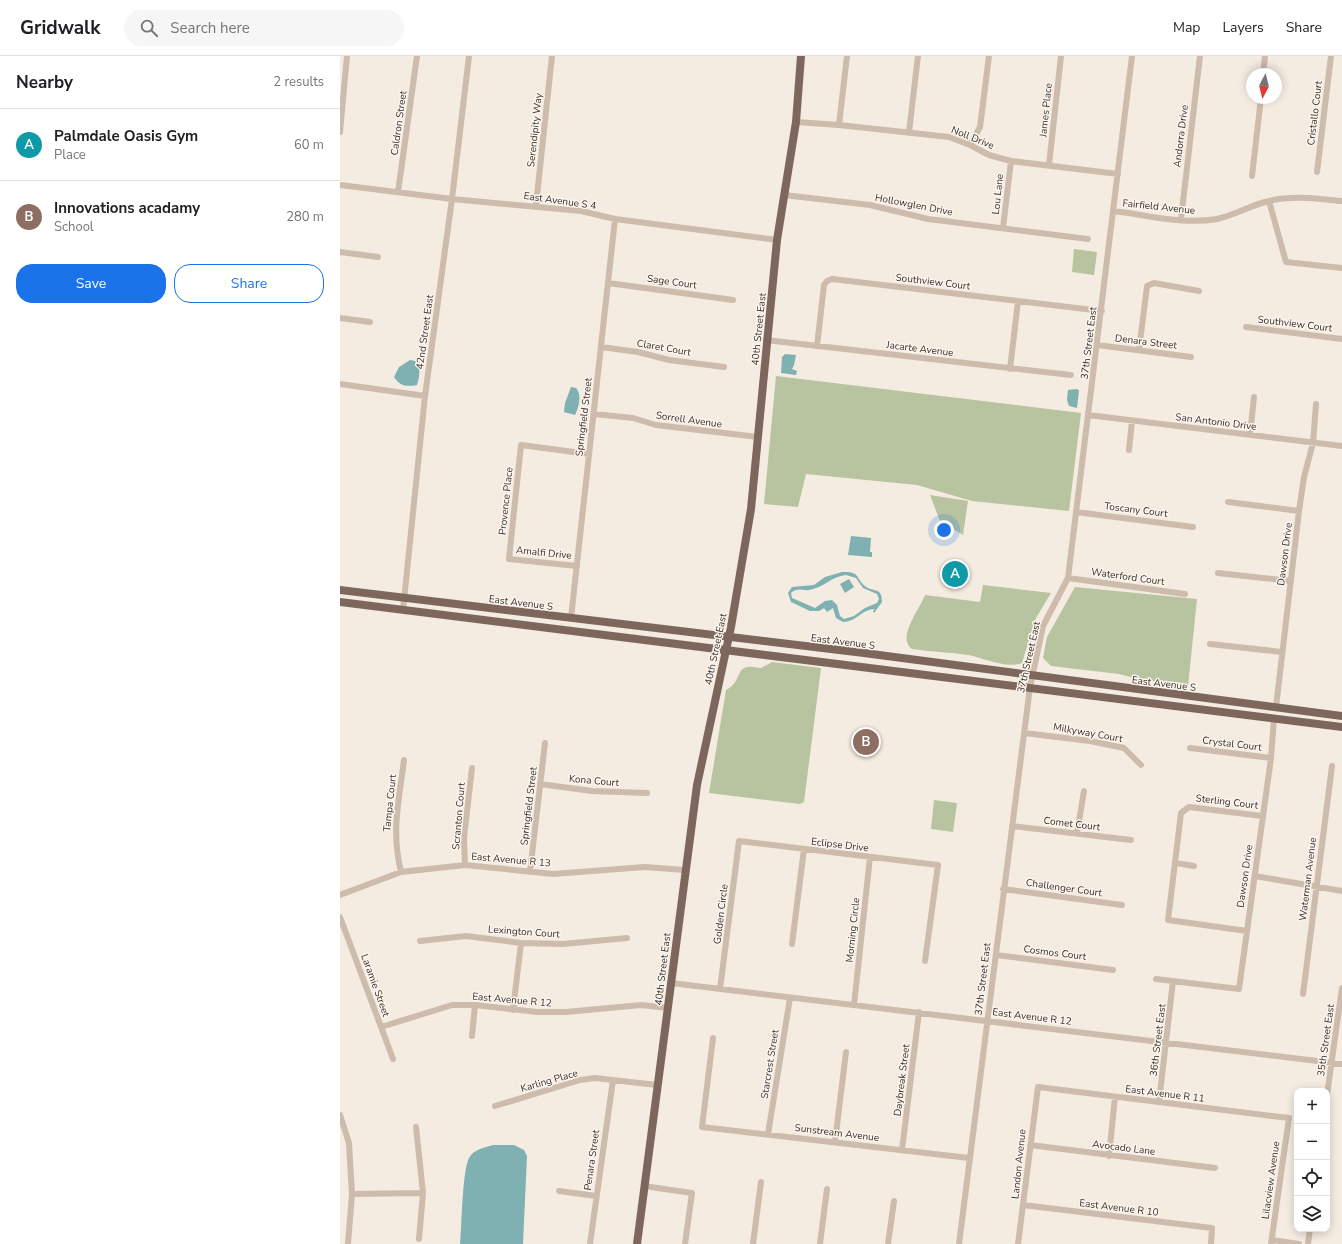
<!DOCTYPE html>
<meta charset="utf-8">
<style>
body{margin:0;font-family:"Nunito Sans",sans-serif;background:#f6f6f6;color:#202124}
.controls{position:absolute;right:12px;bottom:12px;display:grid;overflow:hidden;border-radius:8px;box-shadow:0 2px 10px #0003}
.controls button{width:36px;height:36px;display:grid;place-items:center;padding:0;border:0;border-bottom:1px solid #e0e0e0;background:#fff;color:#202124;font:20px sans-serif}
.compass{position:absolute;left:906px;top:12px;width:36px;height:36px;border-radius:50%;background:#fff;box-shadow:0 2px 10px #0003;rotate:187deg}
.you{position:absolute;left:604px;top:474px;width:14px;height:14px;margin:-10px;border:3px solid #fff;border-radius:50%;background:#1a73e8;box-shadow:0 0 0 6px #1a73e833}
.badge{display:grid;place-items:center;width:26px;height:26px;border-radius:50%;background:#1a73e8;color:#fff;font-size:13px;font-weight:700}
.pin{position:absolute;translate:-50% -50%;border:2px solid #fff;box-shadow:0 1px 4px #0006}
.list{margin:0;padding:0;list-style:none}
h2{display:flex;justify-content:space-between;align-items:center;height:52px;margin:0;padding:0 16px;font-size:17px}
h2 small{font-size:13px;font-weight:400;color:#757577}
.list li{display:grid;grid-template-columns:26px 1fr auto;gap:12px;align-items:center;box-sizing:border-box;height:72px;padding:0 16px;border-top:1px solid #e0e0e0}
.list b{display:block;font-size:15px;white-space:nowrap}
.list p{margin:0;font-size:13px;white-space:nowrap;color:#757577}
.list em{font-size:13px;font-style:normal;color:#757577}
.actions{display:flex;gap:8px;padding:12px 16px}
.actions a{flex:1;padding:9px 0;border:1px solid #1a73e8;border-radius:16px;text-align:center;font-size:14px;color:#1a73e8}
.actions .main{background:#1a73e8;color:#fff}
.icon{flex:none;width:22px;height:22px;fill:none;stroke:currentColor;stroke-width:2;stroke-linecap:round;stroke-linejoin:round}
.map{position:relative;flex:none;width:1002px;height:1188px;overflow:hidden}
header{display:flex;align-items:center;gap:24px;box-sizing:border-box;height:56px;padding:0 20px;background:#fff;border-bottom:1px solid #e0e0e0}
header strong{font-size:19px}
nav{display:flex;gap:22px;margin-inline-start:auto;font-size:14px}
.search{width:280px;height:36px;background:#f6f6f6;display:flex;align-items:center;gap:10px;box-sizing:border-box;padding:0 14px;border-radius:22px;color:#757577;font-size:15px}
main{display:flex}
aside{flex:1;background:#fff}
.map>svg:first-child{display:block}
.green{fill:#b8c4a0}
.water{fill:#7fb0b2;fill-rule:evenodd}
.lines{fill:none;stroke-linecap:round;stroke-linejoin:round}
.minor{stroke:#cdbbac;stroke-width:6}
.major{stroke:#7d675c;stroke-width:8}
.labels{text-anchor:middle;stroke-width:3;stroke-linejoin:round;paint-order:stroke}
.street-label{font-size:10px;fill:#3b302b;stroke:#fbf5ee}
</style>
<header>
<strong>Gridwalk</strong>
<div class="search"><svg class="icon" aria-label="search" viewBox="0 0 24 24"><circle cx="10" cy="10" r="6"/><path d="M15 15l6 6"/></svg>Search here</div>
<nav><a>Map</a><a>Layers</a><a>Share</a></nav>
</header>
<main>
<aside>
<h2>Nearby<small>2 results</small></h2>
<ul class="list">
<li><span class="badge" style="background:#0f9aa8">A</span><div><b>Palmdale Oasis Gym</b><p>Place</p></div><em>60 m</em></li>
<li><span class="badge" style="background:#8d6e63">B</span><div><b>Innovations acadamy</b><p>School</p></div><em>280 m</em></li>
</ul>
<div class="actions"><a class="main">Save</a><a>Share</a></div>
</aside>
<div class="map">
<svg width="1002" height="1188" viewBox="0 0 1002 1188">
<rect width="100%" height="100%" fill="#f4ebe1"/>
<path class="green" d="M 734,193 L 757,196 L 754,219 L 732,216 Z
M 436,320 L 741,357 L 729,455 L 632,445 L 577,429 L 466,418 L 458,451 L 424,448 Z
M 590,439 L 628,445 L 623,479 L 600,465 Z
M 643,529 L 711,537 L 696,562 L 682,607 C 666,613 644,602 628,599 C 609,596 591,596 572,593 C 556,582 580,553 585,539 L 640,546 Z
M 735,531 L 857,543 L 848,630 L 798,623 L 779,618 L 711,610 L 703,602 L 707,581 Z
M 432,606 L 481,612 L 464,746 L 460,748 L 369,737 L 386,634 C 401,627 396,612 408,611 C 413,610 417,612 421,612 Z
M 594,744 L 617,747 L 613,776 L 591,773 Z"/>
<path class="water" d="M 445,298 L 456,299 L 454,309 L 452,313 L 457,315 L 456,319 L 441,317 L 442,301 Z
M 70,304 L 80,306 L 79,321 L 77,329 C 66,331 60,330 54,321 L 59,311 Z
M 231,331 L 236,332 C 242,338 239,351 235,359 L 224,356 L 225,347 Z
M 736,333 L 739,334 L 737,352 L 729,350 L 727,344 L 728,334 Z
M 511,480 L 531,482 L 530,496 L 532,496 L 532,501 L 508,499 Z
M 502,516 C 521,515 515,522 525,530 C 533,537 542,530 542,546 L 534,557 L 533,555 L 535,553 C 522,553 516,566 503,566 L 496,562 L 493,552 L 487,556 L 484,552 L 491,548 L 479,555 L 470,555 L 451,546 L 448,537 L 452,531 L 474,529 L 485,521 ZM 506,519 L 516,522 L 523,532 L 537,538 L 539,543 L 537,547 L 525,552 L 514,560 L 504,563 L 500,560 L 497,549 L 492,544 L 485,545 L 475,552 L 452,542 L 451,537 C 457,531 463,535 469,534 C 485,531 490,521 506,519 Z
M 509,523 L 514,531 L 505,537 L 500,528 Z
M 153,1089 L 174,1089 L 184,1094 L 187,1100 L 183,1188 L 120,1188 C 122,1170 122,1116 129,1102 C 134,1093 144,1092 153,1089 Z"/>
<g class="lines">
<path class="minor" d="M 923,18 L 925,0
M 456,66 L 499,69 L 609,81 L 630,89 L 649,99 L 671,105 L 778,118
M 499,69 L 507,0
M 0,76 L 7,0
M 569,76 L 578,0
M 630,89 L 640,71 L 649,0
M 709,109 L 721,0
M 977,116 L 991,0
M 912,120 L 921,42
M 0,129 L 112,143 L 241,155 L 275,163 L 437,184
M 58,136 L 77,0
M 444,139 L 530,149 L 588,163 L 748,183
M 929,145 L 946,206 L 1002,212
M 196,149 L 212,0
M 774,155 C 807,159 844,169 877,163 C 895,159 911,149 929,145 C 953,139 978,143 1002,145
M 841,163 L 860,0
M 663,172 L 671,105
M 0,196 L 38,201
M 268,227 L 393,244
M 0,262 L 30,266
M 906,271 L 1002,283
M 426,284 L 731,319
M 757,289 L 851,301
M 477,290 L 484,229 L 487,225 L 492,223 L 762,255
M 261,291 L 298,296 L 329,304 L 384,311
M 799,294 L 807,230 L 814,227 L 859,235
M 670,313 L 678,245
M 0,328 L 85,340
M 254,358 L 293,362 L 316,369 L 418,381
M 748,359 L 1002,390
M 910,379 L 914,341
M 789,394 L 792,365
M 888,446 L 959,455
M 736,456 L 853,471
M 237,510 L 169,503 L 181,389 L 249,398
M 878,517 L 951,525
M 728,522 L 845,538
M 63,554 L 85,340 L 112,143 L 129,0
M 231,562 L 275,163
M 870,588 L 942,596
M 936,651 L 959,455 L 964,421 L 973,387 L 976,348
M 684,677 L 750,685 L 784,692 L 801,709
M 850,692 L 931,702
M 200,728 L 252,735 L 307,737
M 672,770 L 791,784
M 737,777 L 744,735
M 836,807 L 854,810
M 125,809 L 124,782 L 132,712
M 61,816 C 51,775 59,745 64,704
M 190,816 L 205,687
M 915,820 L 1002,835
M 663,833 L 782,849
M 0,839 L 61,816 L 125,809 L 213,818 L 305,811 L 344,814
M 0,861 L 53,1003
M 907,875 L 828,864 L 841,757 L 849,751 L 922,760
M 80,885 L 126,880 L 181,887 L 223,888 L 287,882
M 452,888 L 464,793
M 656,899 L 773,914
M 816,923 L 899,933 L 931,702 L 934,663
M 331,927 L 1002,1008
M 380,933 L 399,785 L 598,809 L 585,905
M 963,938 L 992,710
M 514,949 L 530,801
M 173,954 L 181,887
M 41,971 L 112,949 L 135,949 L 197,956 L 226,956 L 301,949 L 328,952
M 132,980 L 135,949
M 373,982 L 362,1071 L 629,1102
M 987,1039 L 1002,932
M 819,1046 L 833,925
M 155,1050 L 240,1024 L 255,1022 L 317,1029
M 0,1059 L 9,1087 L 12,1138 L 8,1188
M 76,1071 L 83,1137 L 79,1183
M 428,1078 L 450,942
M 495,1086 L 506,996
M 690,1089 L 875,1112
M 562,1094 L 579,956
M 769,1100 L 775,1041
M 304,1130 L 352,1137 L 345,1188
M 219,1135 L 256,1140
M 12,1138 L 83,1137
M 683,1149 L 872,1172 L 871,1188
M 932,1184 L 959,1188
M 250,1188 L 273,1024
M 413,1188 L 421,1126
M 480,1188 L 487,1133
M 548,1188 L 554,1145
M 619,1188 L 690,631 L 703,570 L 728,522 L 792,0
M 678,1188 L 698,1031 L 949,1062 L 931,1188
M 968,1188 L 970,1173"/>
<path class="major" d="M 0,534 L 524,597 L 1002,660
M 0,546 L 1002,671
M 297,1188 L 357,729 L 391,571 L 411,453 L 437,184 L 456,66 L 461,0"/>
</g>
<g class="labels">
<g class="street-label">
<text transform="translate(705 54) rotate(-84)" y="4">James Place</text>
<text transform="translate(974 57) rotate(-83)" y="4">Cristallo Court</text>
<text transform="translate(58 67) rotate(-82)" y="4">Caldron Street</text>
<text transform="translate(194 74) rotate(-84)" y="4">Serendipity Way</text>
<text transform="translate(840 80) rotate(-83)" y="4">Andorra Drive</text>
<text transform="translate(633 81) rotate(22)" y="4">Noll Drive</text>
<text transform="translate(657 138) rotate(-84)" y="4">Lou Lane</text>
<text transform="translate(220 144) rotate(8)" y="4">East Avenue S 4</text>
<text transform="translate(574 148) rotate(11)" y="4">Hollowglen Drive</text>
<text transform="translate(819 150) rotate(6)" y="4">Fairfield Avenue</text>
<text transform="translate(332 225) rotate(8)" y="4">Sage Court</text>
<text transform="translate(593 225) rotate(7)" y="4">Southview Court</text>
<text transform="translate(955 267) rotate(7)" y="4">Southview Court</text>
<text transform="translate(418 273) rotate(-84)" y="4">40th Street East</text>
<text transform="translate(84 276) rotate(-82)" y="4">42nd Street East</text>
<text transform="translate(806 285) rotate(7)" y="4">Denara Street</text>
<text transform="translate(748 287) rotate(-83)" y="4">37th Street East</text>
<text transform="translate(324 291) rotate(10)" y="4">Claret Court</text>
<text transform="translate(580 292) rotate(7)" y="4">Jacarte Avenue</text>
<text transform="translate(243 361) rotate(-83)" y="4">Springfield Street</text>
<text transform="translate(349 363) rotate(8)" y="4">Sorrell Avenue</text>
<text transform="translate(876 365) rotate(7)" y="4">San Antonio Drive</text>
<text transform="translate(165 445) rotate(-84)" y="4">Provence Place</text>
<text transform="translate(796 453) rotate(7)" y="4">Toscany Court</text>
<text transform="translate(204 496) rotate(6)" y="4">Amalfi Drive</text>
<text transform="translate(944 498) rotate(-83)" y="4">Dawson Drive</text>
<text transform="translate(788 520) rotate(8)" y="4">Waterford Court</text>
<text transform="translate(181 546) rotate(7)" y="4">East Avenue S</text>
<text transform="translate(503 585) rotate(7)" y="4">East Avenue S</text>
<text transform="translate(375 593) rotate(-78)" y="4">40th Street East</text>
<text transform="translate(688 601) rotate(-77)" y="4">37th Street East</text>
<text transform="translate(824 627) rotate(7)" y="4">East Avenue S</text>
<text transform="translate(748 676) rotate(10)" y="4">Milkyway Court</text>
<text transform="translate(892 687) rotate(7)" y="4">Crystal Court</text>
<text transform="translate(254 724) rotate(5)" y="4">Kona Court</text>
<text transform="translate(887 745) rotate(7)" y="4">Sterling Court</text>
<text transform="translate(49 747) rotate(-84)" y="4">Tampa Court</text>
<text transform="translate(188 750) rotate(-83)" y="4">Springfield Street</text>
<text transform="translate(118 760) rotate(-85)" y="4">Scranton Court</text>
<text transform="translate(732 767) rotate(7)" y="4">Comet Court</text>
<text transform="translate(500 788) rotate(7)" y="4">Eclipse Drive</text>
<text transform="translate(171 803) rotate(5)" y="4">East Avenue R 13</text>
<text transform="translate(904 820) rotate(-82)" y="4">Dawson Drive</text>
<text transform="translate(967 823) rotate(-83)" y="4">Waterman Avenue</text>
<text transform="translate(724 831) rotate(8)" y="4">Challenger Court</text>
<text transform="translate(380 858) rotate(-83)" y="4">Golden Circle</text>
<text transform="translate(512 874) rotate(-84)" y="4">Morning Circle</text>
<text transform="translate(184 875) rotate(4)" y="4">Lexington Court</text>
<text transform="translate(715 896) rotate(7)" y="4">Cosmos Court</text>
<text transform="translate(322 913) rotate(-83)" y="4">40th Street East</text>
<text transform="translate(642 923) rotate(-83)" y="4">37th Street East</text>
<text transform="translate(36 929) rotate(70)" y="4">Laramie Street</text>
<text transform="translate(172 943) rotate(5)" y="4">East Avenue R 12</text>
<text transform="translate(692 960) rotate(7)" y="4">East Avenue R 12</text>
<text transform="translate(817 984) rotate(-83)" y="4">36th Street East</text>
<text transform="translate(985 984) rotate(-82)" y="4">35th Street East</text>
<text transform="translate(429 1008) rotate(-81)" y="4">Starcrest Street</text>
<text transform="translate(209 1024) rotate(-16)" y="4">Karling Place</text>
<text transform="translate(561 1024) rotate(-83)" y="4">Daybreak Street</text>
<text transform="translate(825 1037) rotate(7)" y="4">East Avenue R 11</text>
<text transform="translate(497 1076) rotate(7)" y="4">Sunstream Avenue</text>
<text transform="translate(784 1091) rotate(7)" y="4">Avocado Lane</text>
<text transform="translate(251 1104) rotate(-82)" y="4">Penara Street</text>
<text transform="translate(678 1108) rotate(-84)" y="4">Landon Avenue</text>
<text transform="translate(930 1124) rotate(-82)" y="4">Lilacview Avenue</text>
<text transform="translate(779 1151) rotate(7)" y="4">East Avenue R 10</text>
</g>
</g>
</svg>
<div class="controls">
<button>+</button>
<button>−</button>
<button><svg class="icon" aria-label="locate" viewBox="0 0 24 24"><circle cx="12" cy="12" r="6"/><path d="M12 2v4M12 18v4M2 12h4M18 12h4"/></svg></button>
<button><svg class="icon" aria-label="layers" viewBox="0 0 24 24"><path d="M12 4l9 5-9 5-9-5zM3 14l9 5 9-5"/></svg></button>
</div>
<svg class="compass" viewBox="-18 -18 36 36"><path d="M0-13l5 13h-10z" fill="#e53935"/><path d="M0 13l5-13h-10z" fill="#757577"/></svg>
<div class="you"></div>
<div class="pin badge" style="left:615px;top:518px;background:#0f9aa8">A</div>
<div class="pin badge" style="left:526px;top:686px;background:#8d6e63">B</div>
</div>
</main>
